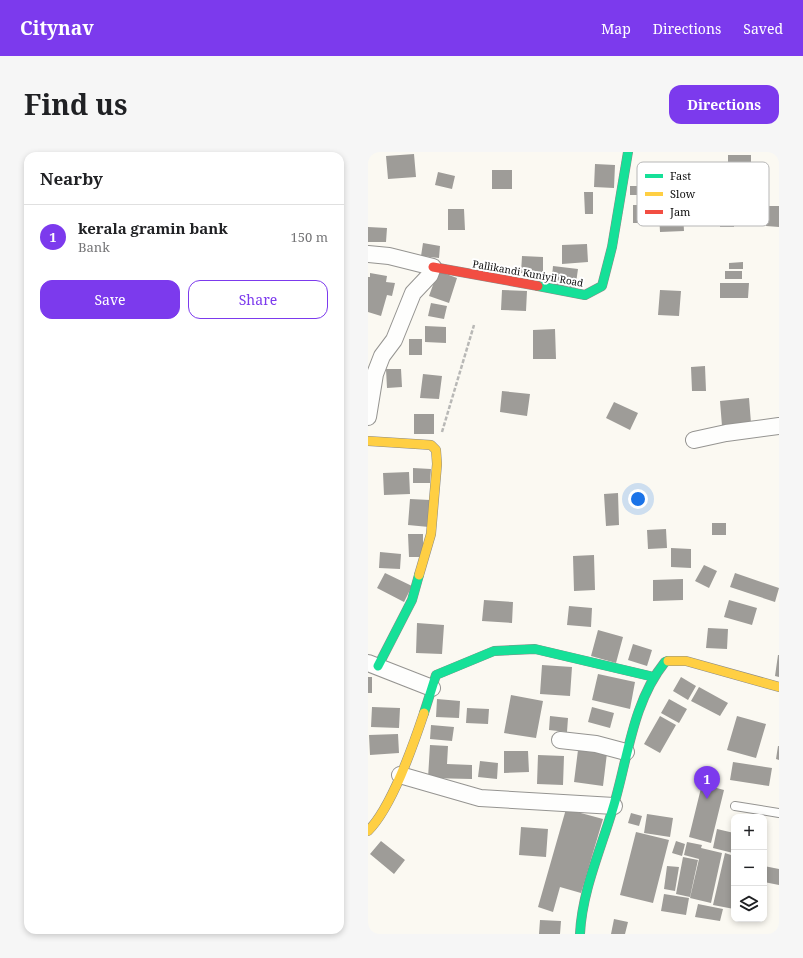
<!DOCTYPE html>
<meta charset="utf-8">
<style>
body{margin:0;font-family:"Noto Serif",serif;background:#f6f6f6;color:#202124}
.controls{position:absolute;right:12px;bottom:12px;display:grid;overflow:hidden;border-radius:8px;box-shadow:0 2px 6px #0003}
.controls button{width:36px;height:36px;display:grid;place-items:center;padding:0;border:0;border-bottom:1px solid #e0e0e0;background:#fff;color:#202124;font:20px sans-serif}
.you{position:absolute;left:270px;top:347px;width:14px;height:14px;margin:-10px;border:3px solid #fff;border-radius:50%;background:#1a73e8;box-shadow:0 0 0 6px #1a73e833}
.badge{display:grid;place-items:center;width:26px;height:26px;border-radius:50%;background:#7c3aed;color:#fff;font-size:13px;font-weight:700}
.pin{position:absolute;translate:-50% -33px;filter:drop-shadow(0 1px 2px #0008)}
.pin::after{content:'';position:absolute;top:21px;width:14px;height:12px;background:inherit;clip-path:polygon(0 0,100% 0,50% 100%)}
.list{margin:0;padding:0;list-style:none}
h2{display:flex;justify-content:space-between;align-items:center;height:52px;margin:0;padding:0 16px;font-size:17px}
h2 small{font-size:13px;font-weight:400;color:#757577}
.list li{display:grid;grid-template-columns:26px 1fr auto;gap:12px;align-items:center;box-sizing:border-box;height:64px;padding:0 16px;border-top:1px solid #e0e0e0}
.list b{display:block;font-size:15px;white-space:nowrap}
.list p{margin:0;font-size:13px;white-space:nowrap;color:#757577}
.list em{font-size:13px;font-style:normal;color:#757577}
.actions{display:flex;gap:8px;padding:12px 16px}
.actions a{flex:1;padding:9px 0;border:1px solid #7c3aed;border-radius:12px;text-align:center;font-size:14px;color:#7c3aed}
.actions .main{background:#7c3aed;color:#fff}
.icon{flex:none;width:22px;height:22px;fill:none;stroke:currentColor;stroke-width:2;stroke-linecap:round;stroke-linejoin:round}
.map{position:relative;flex:none;width:411px;height:782px;overflow:hidden;border-radius:12px}
header{display:flex;align-items:center;gap:24px;box-sizing:border-box;height:56px;padding:0 20px;background:#7c3aed;color:#fff}
header strong{font-size:19px}
nav{display:flex;gap:22px;margin-inline-start:auto;font-size:14px}
.intro{display:flex;align-items:center;justify-content:space-between;box-sizing:border-box;height:96px;padding:0 24px}
h1{margin:0;font-size:28px}
.button{padding:10px 18px;border-radius:12px;background:#7c3aed;color:#fff;font-size:14px;font-weight:700}
main{display:flex;gap:24px;padding:0 24px}
aside{flex:1;background:#fff;border-radius:12px;box-shadow:0 2px 6px #0003}
.map>svg:first-child{display:block}
.building{fill:#9e9c98}
.lines{fill:none;stroke-linecap:round;stroke-linejoin:round}
.lane-casing{stroke:#959491;stroke-width:10}
.street-casing{stroke:#959491;stroke-width:18}
.fast-casing{stroke:#8b8a87;stroke-width:10}
.slow-casing{stroke:#8b8a87;stroke-width:10}
.jam-casing{stroke:#8b8a87;stroke-width:10}
.path{stroke:#b8b8b6;stroke-width:2.5;stroke-dasharray:4 2;stroke-linecap:butt}
.lane{stroke:#fefefd;stroke-width:8}
.street{stroke:#fefefd;stroke-width:16}
.fast{stroke:#16e098;stroke-width:9}
.slow{stroke:#ffcf43;stroke-width:9}
.jam{stroke:#f24e42;stroke-width:9}
.labels{text-anchor:middle;stroke-width:4;stroke-linejoin:round;paint-order:stroke}
.street-label{font-size:10px;fill:#0e0e0e;stroke:#fff}
.key{fill:#fff;stroke:#b7b7b7;stroke-width:1}
.key-label{font-size:11px;fill:#0e0e0e}
</style>
<header>
<strong>Citynav</strong>
<nav><a>Map</a><a>Directions</a><a>Saved</a></nav>
</header>
<div class="intro"><h1>Find us</h1><a class="button">Directions</a></div>
<main>
<aside>
<h2>Nearby<small></small></h2>
<ul class="list">
<li><span class="badge">1</span><div><b>kerala gramin bank</b><p>Bank</p></div><em>150 m</em></li>
</ul>
<div class="actions"><a class="main">Save</a><a>Share</a></div>
</aside>
<div class="map">
<svg width="411" height="782" viewBox="0 0 411 782">
<rect width="100%" height="100%" fill="#fbf9f2"/>
<path class="building" d="M 46,2 L 48,25 L 20,27 L 18,4 Z
M 360,3 L 383,3 L 383,28 L 360,28 Z
M 227,12 L 247,13 L 246,36 L 226,35 Z
M 124,18 L 144,18 L 144,37 L 124,37 Z
M 70,20 L 87,24 L 84,37 L 67,33 Z
M 262,34 L 273,34 L 273,43 L 262,43 Z
M 216,40 L 225,40 L 225,62 L 217,62 Z
M 265,53 L 278,53 L 278,71 L 265,71 Z
M 399,54 L 411,54 L 411,75 L 398,74 Z
M 80,57 L 96,57 L 97,78 L 80,78 Z
M 315,61 L 316,79 L 292,80 L 291,62 Z
M 352,64 L 366,64 L 366,75 L 352,75 Z
M 0,75 L 19,76 L 18,90 L 0,90 Z
M 55,91 L 72,94 L 71,106 L 53,104 Z
M 219,92 L 220,110 L 194,112 L 194,93 Z
M 154,104 L 175,105 L 175,122 L 153,121 Z
M 375,110 L 375,117 L 361,117 L 361,111 Z
M 185,114 L 210,117 L 207,138 L 183,135 Z
M 70,119 L 89,126 L 81,151 L 61,144 Z
M 357,119 L 374,119 L 374,127 L 357,127 Z
M 2,121 L 19,124 L 18,130 L 27,131 L 24,144 L 19,143 L 13,164 L 0,160 L 0,125 L 2,125 Z
M 352,131 L 381,131 L 380,146 L 352,146 Z
M 134,138 L 159,139 L 158,159 L 133,158 Z
M 292,138 L 313,139 L 311,164 L 290,163 Z
M 63,151 L 79,154 L 76,167 L 60,164 Z
M 57,174 L 78,175 L 78,191 L 57,190 Z
M 187,177 L 188,207 L 165,207 L 165,178 Z
M 41,187 L 54,187 L 54,203 L 41,203 Z
M 337,214 L 338,239 L 324,239 L 323,215 Z
M 18,217 L 33,217 L 34,235 L 19,236 Z
M 55,222 L 74,224 L 71,247 L 52,246 Z
M 134,239 L 162,242 L 159,264 L 132,260 Z
M 381,246 L 383,271 L 354,274 L 352,249 Z
M 246,250 L 270,261 L 262,278 L 238,266 Z
M 46,262 L 66,262 L 66,282 L 46,282 Z
M 45,316 L 63,317 L 62,331 L 45,331 Z
M 41,320 L 42,342 L 16,343 L 15,321 Z
M 250,341 L 251,373 L 238,374 L 236,342 Z
M 42,347 L 62,348 L 61,375 L 40,373 Z
M 344,371 L 358,371 L 358,383 L 344,383 Z
M 298,377 L 299,396 L 280,397 L 279,378 Z
M 40,382 L 55,382 L 55,405 L 41,405 Z
M 303,396 L 323,397 L 323,416 L 303,415 Z
M 12,400 L 33,402 L 32,417 L 11,416 Z
M 226,403 L 227,438 L 206,439 L 205,404 Z
M 336,413 L 349,419 L 341,436 L 327,429 Z
M 17,421 L 44,434 L 36,450 L 9,436 Z
M 367,421 L 411,436 L 407,450 L 362,435 Z
M 315,427 L 315,448 L 285,449 L 285,428 Z
M 116,448 L 145,450 L 144,471 L 114,469 Z
M 361,448 L 389,456 L 384,473 L 356,465 Z
M 201,454 L 224,456 L 223,475 L 199,473 Z
M 49,471 L 76,473 L 74,502 L 48,501 Z
M 340,476 L 360,477 L 359,497 L 338,496 Z
M 230,478 L 255,485 L 248,511 L 223,504 Z
M 265,492 L 284,498 L 279,514 L 260,508 Z
M 410,503 L 411,503 L 411,525 L 407,524 Z
M 174,513 L 204,515 L 202,544 L 172,542 Z
M 230,522 L 267,530 L 262,557 L 224,548 Z
M 0,525 L 4,525 L 4,541 L 0,541 Z
M 313,525 L 328,534 L 320,548 L 305,539 Z
M 331,535 L 360,551 L 352,564 L 323,549 Z
M 143,543 L 175,549 L 168,586 L 136,581 Z
M 69,547 L 92,549 L 91,566 L 68,565 Z
M 301,547 L 319,557 L 311,571 L 293,561 Z
M 4,555 L 32,556 L 31,576 L 3,575 Z
M 224,555 L 246,561 L 242,576 L 220,570 Z
M 99,556 L 121,557 L 120,572 L 98,571 Z
M 182,564 L 200,566 L 199,580 L 181,578 Z
M 292,564 L 308,573 L 292,601 L 276,592 Z
M 369,564 L 398,572 L 388,606 L 359,598 Z
M 63,573 L 86,575 L 84,589 L 62,587 Z
M 30,582 L 31,601 L 2,603 L 1,583 Z
M 62,593 L 80,594 L 79,612 L 104,613 L 104,627 L 60,626 Z
M 410,594 L 411,594 L 411,608 L 408,607 Z
M 210,598 L 239,601 L 235,634 L 206,630 Z
M 136,599 L 160,599 L 161,620 L 136,621 Z
M 170,603 L 196,604 L 195,633 L 169,632 Z
M 112,609 L 130,611 L 129,627 L 110,625 Z
M 365,610 L 404,616 L 401,634 L 362,628 Z
M 334,632 L 356,638 L 343,691 L 321,685 Z
M 198,657 L 235,667 L 213,741 L 192,735 L 185,760 L 170,755 Z
M 263,661 L 274,664 L 271,674 L 260,671 Z
M 279,662 L 305,666 L 302,685 L 276,681 Z
M 153,675 L 180,677 L 178,705 L 151,703 Z
M 349,677 L 366,681 L 365,701 L 345,696 Z
M 268,680 L 301,688 L 285,751 L 252,743 Z
M 13,689 L 37,708 L 26,722 L 2,702 Z
M 308,689 L 317,692 L 314,704 L 304,701 Z
M 319,690 L 334,693 L 333,696 L 354,701 L 343,751 L 322,746 L 331,707 L 316,703 Z
M 357,701 L 366,704 L 366,757 L 345,753 Z
M 315,705 L 330,708 L 322,745 L 308,742 Z
M 299,714 L 311,715 L 307,739 L 296,737 Z
M 396,714 L 411,717 L 411,733 L 396,730 Z
M 296,742 L 321,746 L 318,763 L 293,759 Z
M 330,752 L 355,757 L 352,769 L 327,765 Z
M 246,767 L 260,770 L 257,782 L 243,782 Z
M 172,768 L 193,769 L 192,782 L 171,782 Z"/>
<g class="lines">
<g class="lane-casing">
<path id="lane" d="M 367,654 L 411,661"/>
</g>
<g class="street-casing">
<path id="street" d="M 0,102 L 21,104 L 65,115 L 62,123 L 45,141 L 26,188 L 14,204 L 7,222 L 0,265
M 326,288 L 358,281 L 411,274
M 0,511 L 64,536
M 192,588 L 228,592 L 258,600
M 32,623 L 112,646 L 246,654"/>
</g>
<g class="fast-casing">
<path id="fast" d="M 170,134 L 217,143 L 234,134 L 244,95 L 260,0
M 10,514 L 44,448 L 51,423
M 56,561 L 68,523 L 126,499 L 167,497 L 286,525
M 212,782 C 214,739 233,697 245,656 C 260,607 264,551 297,510 L 300,509"/>
</g>
<g class="slow-casing">
<path id="slow" d="M 0,289 L 63,293 L 68,298 L 69,312 L 63,382 L 51,423
M 300,509 L 318,509 L 411,535
M 0,679 C 24,655 45,594 56,561"/>
</g>
<g class="jam-casing">
<path id="jam" d="M 65,115 L 170,134"/>
</g>
<path class="path" d="M 74,280 L 106,173"/>
<use href="#lane" class="lane"/>
<use href="#street" class="street"/>
<use href="#fast" class="fast"/>
<use href="#slow" class="slow"/>
<use href="#jam" class="jam"/>
</g>
<g class="labels">
<g class="street-label">
<text transform="translate(160 121) rotate(10)" y="4">Pallikandi Kuniyil Road</text>
</g>
</g>
<rect x="269" y="10" width="132" height="64" rx="6" class="key"/>
<rect x="277" y="22" width="18" height="4" fill="#16e098"/>
<rect x="277" y="40" width="18" height="4" fill="#ffcf43"/>
<rect x="277" y="58" width="18" height="4" fill="#f24e42"/>
<g class="key-label">
<text x="302" y="28">Fast</text>
<text x="302" y="46">Slow</text>
<text x="302" y="64">Jam</text>
</g>
</svg>
<div class="controls">
<button>+</button>
<button>−</button>
<button><svg class="icon" aria-label="layers" viewBox="0 0 24 24"><path d="M12 4l9 5-9 5-9-5zM3 14l9 5 9-5"/></svg></button>
</div>
<div class="you"></div>
<div class="pin badge" style="left:339px;top:647px">1</div>
</div>
</main>
